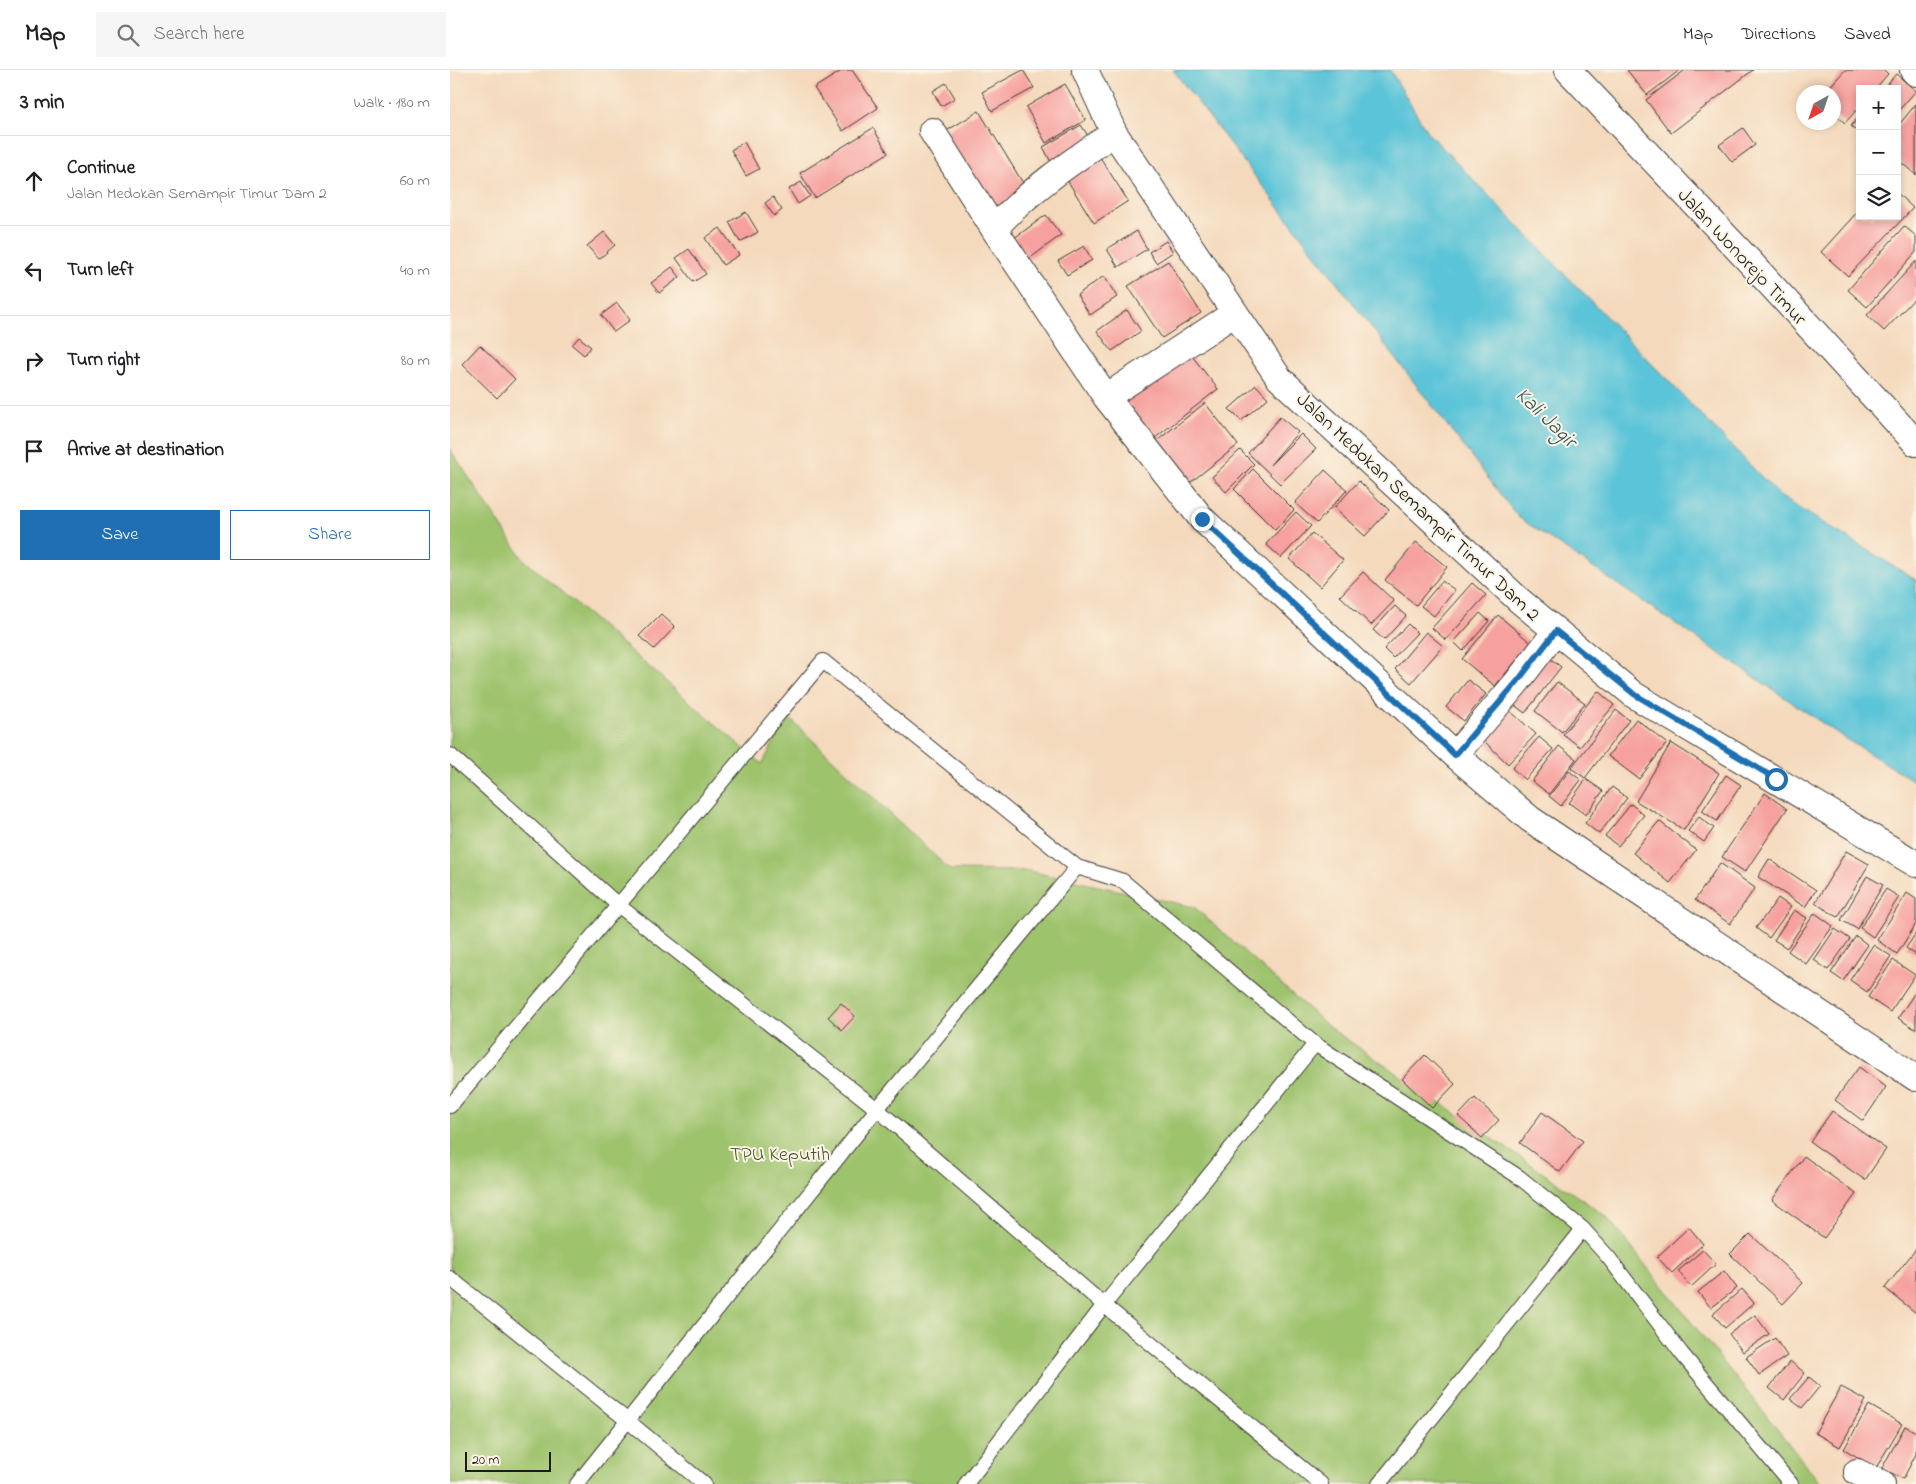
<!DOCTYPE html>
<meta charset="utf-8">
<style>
body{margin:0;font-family:"Indie Flower",sans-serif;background:#f6f6f6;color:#202124}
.controls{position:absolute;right:15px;top:15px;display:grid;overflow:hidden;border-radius:0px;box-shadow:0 2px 8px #0003}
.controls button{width:45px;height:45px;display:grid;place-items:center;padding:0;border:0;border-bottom:1px solid #e0e0e0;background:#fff;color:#202124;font:25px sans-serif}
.compass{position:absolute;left:1346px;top:15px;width:45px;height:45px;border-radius:50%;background:#fff;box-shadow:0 2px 8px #0003;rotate:220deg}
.scale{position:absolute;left:15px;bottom:12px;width:86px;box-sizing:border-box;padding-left:5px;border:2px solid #1c1c1c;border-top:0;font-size:14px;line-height:18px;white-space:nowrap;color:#1c1c1c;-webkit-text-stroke:4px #fcf5e5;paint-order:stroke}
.stop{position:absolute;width:15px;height:15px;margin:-11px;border:4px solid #1f6fb2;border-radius:50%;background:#fff}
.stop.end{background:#1f6fb2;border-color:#fff;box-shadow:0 1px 5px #0008}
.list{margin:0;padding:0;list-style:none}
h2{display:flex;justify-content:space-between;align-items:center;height:65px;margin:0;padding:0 20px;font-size:21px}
h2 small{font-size:16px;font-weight:400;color:#757577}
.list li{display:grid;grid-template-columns:32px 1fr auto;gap:15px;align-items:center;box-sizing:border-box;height:90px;padding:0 20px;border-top:1px solid #e0e0e0}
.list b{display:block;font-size:19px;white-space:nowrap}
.list p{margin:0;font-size:16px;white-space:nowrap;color:#757577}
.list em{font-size:16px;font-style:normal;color:#757577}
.actions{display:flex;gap:10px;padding:15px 20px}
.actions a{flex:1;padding:11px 0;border:1px solid #1f6fb2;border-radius:0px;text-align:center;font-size:18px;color:#1f6fb2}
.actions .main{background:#1f6fb2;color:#fff}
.icon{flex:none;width:28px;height:28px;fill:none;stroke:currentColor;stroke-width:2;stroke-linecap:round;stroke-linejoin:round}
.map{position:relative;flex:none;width:1466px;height:1414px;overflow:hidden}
header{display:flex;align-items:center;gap:30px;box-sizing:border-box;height:70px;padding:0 25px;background:#fff;border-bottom:1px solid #e0e0e0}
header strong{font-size:24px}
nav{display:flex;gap:28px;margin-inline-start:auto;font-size:18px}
.search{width:350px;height:45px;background:#f6f6f6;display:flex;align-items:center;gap:12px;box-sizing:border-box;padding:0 18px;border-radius:0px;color:#757577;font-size:19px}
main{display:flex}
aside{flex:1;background:#fff}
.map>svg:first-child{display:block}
.green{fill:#9ec36d;stroke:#5d7044}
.water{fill:#5cc4d8;stroke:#3c707a}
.building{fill:#f6a19f}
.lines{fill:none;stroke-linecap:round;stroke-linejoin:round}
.lane-casing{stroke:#3c3834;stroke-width:16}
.street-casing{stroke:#3c3834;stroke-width:28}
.lane{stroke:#fff;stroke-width:14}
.street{stroke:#fff;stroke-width:26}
.route{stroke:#1f6fb2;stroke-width:6}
.labels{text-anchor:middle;stroke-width:4;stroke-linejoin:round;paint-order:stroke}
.street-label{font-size:20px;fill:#1c1c1c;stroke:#fcf5e5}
.park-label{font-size:20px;fill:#4a5638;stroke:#fcf5e5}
.water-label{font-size:21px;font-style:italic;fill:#32575e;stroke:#fcf5e5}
</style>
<header>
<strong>Map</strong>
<div class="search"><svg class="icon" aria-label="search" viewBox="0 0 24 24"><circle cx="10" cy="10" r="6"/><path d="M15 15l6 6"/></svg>Search here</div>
<nav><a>Map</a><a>Directions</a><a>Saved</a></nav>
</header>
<main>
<aside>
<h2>3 min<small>Walk · 180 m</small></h2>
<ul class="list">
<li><svg class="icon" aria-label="ahead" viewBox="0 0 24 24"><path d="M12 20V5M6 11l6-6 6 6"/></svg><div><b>Continue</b><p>Jalan Medokan Semampir Timur Dam 2</p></div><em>60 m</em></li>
<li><svg class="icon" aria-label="left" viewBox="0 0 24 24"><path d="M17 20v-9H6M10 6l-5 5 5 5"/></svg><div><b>Turn left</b></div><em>40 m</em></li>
<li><svg class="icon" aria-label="right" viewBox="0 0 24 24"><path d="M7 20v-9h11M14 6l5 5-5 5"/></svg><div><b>Turn right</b></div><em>80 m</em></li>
<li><svg class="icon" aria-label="arrive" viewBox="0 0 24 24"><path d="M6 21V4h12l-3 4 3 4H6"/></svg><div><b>Arrive at destination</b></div></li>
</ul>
<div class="actions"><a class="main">Save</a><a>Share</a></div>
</aside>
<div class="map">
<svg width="1466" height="1414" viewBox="0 0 1466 1414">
<rect width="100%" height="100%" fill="#fcf5e5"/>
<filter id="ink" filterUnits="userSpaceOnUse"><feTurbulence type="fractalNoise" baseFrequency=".02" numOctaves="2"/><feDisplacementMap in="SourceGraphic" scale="10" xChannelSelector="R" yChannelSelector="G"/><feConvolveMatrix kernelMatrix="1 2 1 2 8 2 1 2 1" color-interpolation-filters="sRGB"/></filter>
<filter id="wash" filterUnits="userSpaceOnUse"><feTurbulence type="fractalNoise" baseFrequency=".0096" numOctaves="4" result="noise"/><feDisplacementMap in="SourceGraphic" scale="20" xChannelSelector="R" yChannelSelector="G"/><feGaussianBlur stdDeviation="1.12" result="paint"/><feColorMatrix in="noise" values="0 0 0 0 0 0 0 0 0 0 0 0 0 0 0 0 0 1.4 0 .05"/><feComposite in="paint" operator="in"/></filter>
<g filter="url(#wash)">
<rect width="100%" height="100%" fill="#f4d9bc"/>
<path class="green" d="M 0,379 L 73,489 L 312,694 L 338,647 L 500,800 L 579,801 L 744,837 L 880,958 L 1156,1146 L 1371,1414 L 0,1414 Z"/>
<path class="water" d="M 723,0 L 940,0 L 978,63 L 1331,427 L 1466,510 L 1466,712 L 1396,669 L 1068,447 Z"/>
<g id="blocks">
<path class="building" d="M 393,0 L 402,0 L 428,38 L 393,61 L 364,18 Z
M 573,0 L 584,18 L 542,41 L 532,22 Z
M 1177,0 L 1230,0 L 1197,25 Z
M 1235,0 L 1303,0 L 1221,63 L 1196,30 Z
M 1395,0 L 1434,0 L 1438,4 L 1425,19 L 1410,19 L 1410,36 L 1395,53 L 1384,43 L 1384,22 L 1375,22 Z
M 1446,4 L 1466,21 L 1447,42 L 1447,19 L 1433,19 Z
M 496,13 L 505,28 L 491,36 L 483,21 Z
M 615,14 L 636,50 L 596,73 L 576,37 Z
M 1466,34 L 1466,105 L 1447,89 L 1447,57 Z
M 529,41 L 576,118 L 541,140 L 493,63 Z
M 1410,46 L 1410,63 L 1401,56 Z
M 631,55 L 640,69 L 601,92 L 593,77 Z
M 423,58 L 438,83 L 365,128 L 350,103 Z
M 1293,58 L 1305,75 L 1282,92 L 1269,75 Z
M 294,72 L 309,99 L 296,106 L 281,80 Z
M 648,84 L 678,131 L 644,153 L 614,105 Z
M 351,112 L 360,126 L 348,134 L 339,119 Z
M 1447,123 L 1463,138 L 1398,206 L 1371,182 L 1410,139 L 1410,146 L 1419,146 L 1422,149 L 1424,146 L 1447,146 Z
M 323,127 L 332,140 L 324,146 L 315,133 Z
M 296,142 L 308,162 L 290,172 L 279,152 Z
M 596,145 L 611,165 L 579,189 L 563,169 Z
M 1454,156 L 1466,166 L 1466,182 L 1417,237 L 1398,220 Z
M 270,158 L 289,185 L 273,195 L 255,168 Z
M 687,161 L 697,179 L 668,197 L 657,179 Z
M 154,162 L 165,175 L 149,189 L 137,176 Z
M 716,171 L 723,182 L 706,193 L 699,182 Z
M 634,176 L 642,190 L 617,205 L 608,191 Z
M 239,179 L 256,204 L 243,212 L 226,188 Z
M 718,191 L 751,243 L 712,268 L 678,216 Z
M 1466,191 L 1466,227 L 1434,261 L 1417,245 Z
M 222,197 L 230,207 L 209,223 L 201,213 Z
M 654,206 L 667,227 L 640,245 L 627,225 Z
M 167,233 L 180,250 L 164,262 L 151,245 Z
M 677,240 L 691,261 L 662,281 L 647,261 Z
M 129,267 L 141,277 L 134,285 L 122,275 Z
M 30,275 L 65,309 L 47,328 L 12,294 Z
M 738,281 L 768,319 L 705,368 L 675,330 Z
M 806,315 L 818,328 L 791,351 L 779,339 Z
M 755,333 L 788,375 L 737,415 L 704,373 Z
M 830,347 L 848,362 L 820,395 L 851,364 L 866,379 L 830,414 L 798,383 Z
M 790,380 L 804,394 L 776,422 L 762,407 Z
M 803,399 L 844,440 L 825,460 L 784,419 Z
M 875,400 L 897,420 L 867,453 L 845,433 Z
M 909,411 L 939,440 L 915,466 L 884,438 Z
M 846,442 L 861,456 L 831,488 L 816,474 Z
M 862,463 L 893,490 L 870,517 L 839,489 Z
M 966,472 L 997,497 L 966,535 L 935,510 Z
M 913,502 L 944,531 L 921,555 L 890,526 Z
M 992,511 L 1005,520 L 984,546 L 971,536 Z
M 1022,513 L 1036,525 L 996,570 L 982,558 Z
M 945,536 L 956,546 L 934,570 L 923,560 Z
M 1030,543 L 1039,551 L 1013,581 L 1004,572 Z
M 211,544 L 225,557 L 204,579 L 189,566 Z
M 1048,545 L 1081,573 L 1045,616 L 1012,589 Z
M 958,554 L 967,563 L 943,588 L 934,579 Z
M 976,562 L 993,576 L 961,613 L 945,599 Z
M 1097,586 L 1111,597 L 1075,643 L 1060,632 Z
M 1018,610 L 1036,624 L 1014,651 L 996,637 Z
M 1107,612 L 1135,633 L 1112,662 L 1085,641 Z
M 1148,621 L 1164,635 L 1130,677 L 1113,664 Z
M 1059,640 L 1086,664 L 1058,694 L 1032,669 Z
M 1166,640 L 1179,650 L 1135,708 L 1121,698 Z
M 1186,649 L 1217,673 L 1189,709 L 1158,686 Z
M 1089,667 L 1103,679 L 1075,710 L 1062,698 Z
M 1221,673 L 1269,703 L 1234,760 L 1186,731 Z
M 1109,676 L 1126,689 L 1099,724 L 1082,711 Z
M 1119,701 L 1131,710 L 1111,736 L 1099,726 Z
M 1276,705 L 1291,715 L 1267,751 L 1252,741 Z
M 1136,709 L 1153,721 L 1136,745 L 1119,733 Z
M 1162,717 L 1177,728 L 1149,764 L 1135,753 Z
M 1315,723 L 1337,739 L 1295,802 L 1272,787 Z
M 1181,734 L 1194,745 L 1168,776 L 1155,766 Z
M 1249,747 L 1264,758 L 1254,772 L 1238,761 Z
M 1209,751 L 1246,780 L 1220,813 L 1183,783 Z
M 1396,781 L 1419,794 L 1388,847 L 1365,833 Z
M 1319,789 L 1366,820 L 1355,837 L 1308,807 Z
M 1270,793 L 1305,818 L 1280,854 L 1245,830 Z
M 1417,806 L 1433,815 L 1407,859 L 1391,850 Z
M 1436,819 L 1449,827 L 1423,867 L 1410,858 Z
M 1457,823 L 1466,829 L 1466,854 L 1447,884 L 1427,870 Z
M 1328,828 L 1341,837 L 1319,868 L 1306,858 Z
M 1344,840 L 1357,848 L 1337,878 L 1324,870 Z
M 1365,843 L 1383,856 L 1356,894 L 1338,881 Z
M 1385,859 L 1400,869 L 1378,900 L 1364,890 Z
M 1466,863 L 1466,885 L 1456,878 Z
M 1406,866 L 1418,875 L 1393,911 L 1381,903 Z
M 1423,875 L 1441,886 L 1417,922 L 1400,910 Z
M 1443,890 L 1465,905 L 1440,942 L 1418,927 Z
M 1466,921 L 1466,958 L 1465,959 L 1448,948 Z
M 391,933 L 405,946 L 392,960 L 378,947 Z
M 975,985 L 1005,1014 L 982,1038 L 952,1009 Z
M 1409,997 L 1436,1017 L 1413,1051 L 1385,1030 Z
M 1025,1028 L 1049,1050 L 1032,1068 L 1008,1046 Z
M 1382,1041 L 1436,1079 L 1415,1110 L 1360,1072 Z
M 1092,1042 L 1133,1071 L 1110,1102 L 1070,1073 Z
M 1354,1086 L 1406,1124 L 1374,1168 L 1322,1130 Z
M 1239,1157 L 1253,1174 L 1222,1203 L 1207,1187 Z
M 1300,1164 L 1353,1213 L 1333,1234 L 1280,1184 Z
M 1466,1179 L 1466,1243 L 1435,1218 Z
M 1253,1180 L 1266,1194 L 1241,1217 L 1228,1201 Z
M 1274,1201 L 1287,1218 L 1261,1238 L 1248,1222 Z
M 1292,1219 L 1304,1233 L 1275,1258 L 1263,1244 Z
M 1305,1245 L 1319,1264 L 1293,1282 L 1279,1264 Z
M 1325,1268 L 1337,1286 L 1309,1305 L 1296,1287 Z
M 1340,1291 L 1355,1303 L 1334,1330 L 1319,1318 Z
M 1359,1307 L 1370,1316 L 1352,1338 L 1340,1329 Z
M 1391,1317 L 1416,1330 L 1390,1377 L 1365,1363 Z
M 1419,1335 L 1452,1354 L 1426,1398 L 1394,1379 Z
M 1455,1356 L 1466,1362 L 1466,1384 L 1453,1409 L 1432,1398 Z"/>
</g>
</g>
<g filter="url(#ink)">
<use href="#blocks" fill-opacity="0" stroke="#3c3834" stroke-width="1"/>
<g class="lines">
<g class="lane-casing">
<path id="lane" d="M 0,685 L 168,835 L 427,1039 L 654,1235 L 871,1414
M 0,1036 L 373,591 L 627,797 L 673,811 L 865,974 L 1069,1107 L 1133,1159 L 1159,1188 L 1232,1284 L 1341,1414
M 0,1208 L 178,1351 L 254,1414
M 127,1414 L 427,1039 L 627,797
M 516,1414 L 654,1235 L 865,974
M 929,1414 L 1133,1159"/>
</g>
<g class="street-casing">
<path id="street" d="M 635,0 L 664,63 L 829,308 L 1070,531 L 1184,625 L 1466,794
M 1118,0 L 1300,192 L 1466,373
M 1463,0 L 1466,3
M 482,61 L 544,159 L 656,327 L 752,449 L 1005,685 L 1080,749 L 1466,1008
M 544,159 C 579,120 621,92 664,63
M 656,327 L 785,243
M 1005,685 L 1067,612 L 1106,561
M 1407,1402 L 1432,1414"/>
</g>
<use href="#lane" class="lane"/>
<use href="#street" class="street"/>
</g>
</g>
<g class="lines" filter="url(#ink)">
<path class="route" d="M 752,449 L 1005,685 L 1067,612 L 1106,561 L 1184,624 L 1326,709"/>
</g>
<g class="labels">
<g class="street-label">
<text transform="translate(1293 186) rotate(47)" y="7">Jalan Wonorejo Timur</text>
<text transform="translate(969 436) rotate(43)" y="7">Jalan Medokan Semampir Timur Dam 2</text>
</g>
<g class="park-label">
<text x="330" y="1090">TPU Keputih</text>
</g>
<g class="water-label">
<text transform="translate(1097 347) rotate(44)" y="7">Kali Jagir</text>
</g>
</g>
</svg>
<div class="controls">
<button>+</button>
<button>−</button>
<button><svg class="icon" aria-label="layers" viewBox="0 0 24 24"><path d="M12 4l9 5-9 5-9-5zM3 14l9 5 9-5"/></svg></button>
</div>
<svg class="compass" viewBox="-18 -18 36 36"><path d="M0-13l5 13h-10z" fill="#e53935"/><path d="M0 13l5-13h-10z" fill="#757577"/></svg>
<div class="scale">20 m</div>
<div class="stop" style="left:1326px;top:709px"></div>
<div class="stop end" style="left:752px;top:449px"></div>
</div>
</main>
